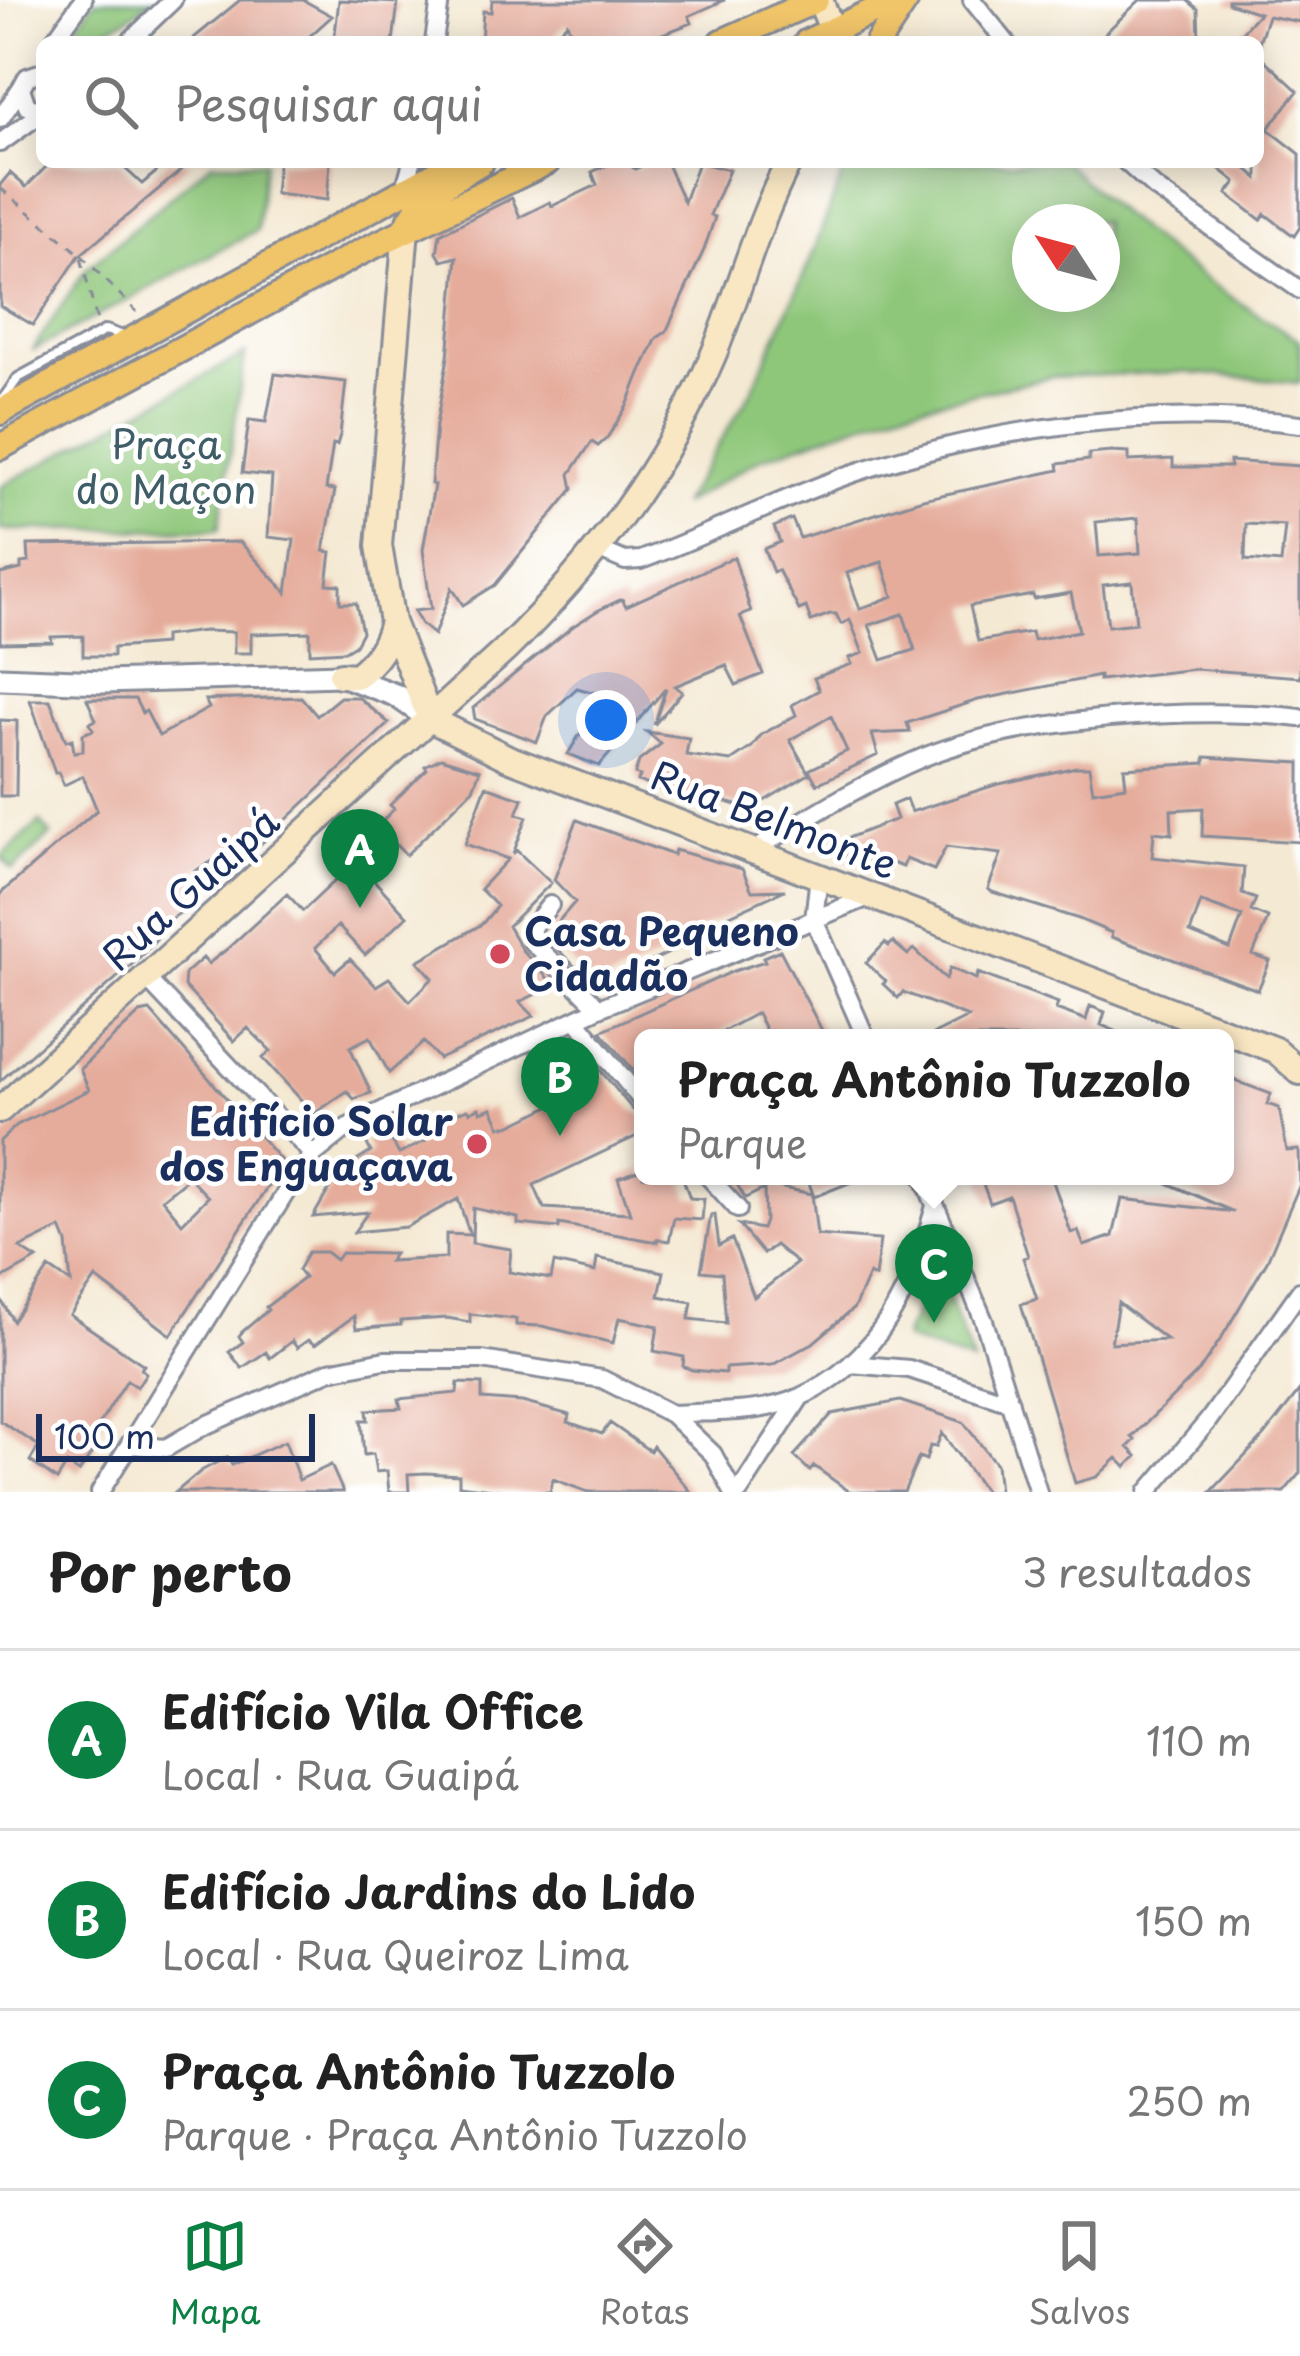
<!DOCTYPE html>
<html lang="pt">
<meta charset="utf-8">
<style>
body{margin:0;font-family:"Playpen Sans",sans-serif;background:#f6f6f6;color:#222}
.compass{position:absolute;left:1012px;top:204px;width:108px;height:108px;border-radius:50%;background:#fff;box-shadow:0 6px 30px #0003;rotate:306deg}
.scale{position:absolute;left:36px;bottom:30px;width:279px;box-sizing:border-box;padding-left:12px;border:6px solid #1b2f5e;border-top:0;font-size:33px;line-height:42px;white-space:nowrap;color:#1b2f5e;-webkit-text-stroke:9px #fff;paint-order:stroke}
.you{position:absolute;left:606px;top:720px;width:42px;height:42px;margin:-30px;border:9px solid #fff;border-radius:50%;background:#1a73e8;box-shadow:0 0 0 18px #1a73e833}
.badge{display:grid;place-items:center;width:78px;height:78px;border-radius:50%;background:#0b8043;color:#fff;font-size:39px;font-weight:700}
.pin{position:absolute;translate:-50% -99px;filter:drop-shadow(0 3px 6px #0008)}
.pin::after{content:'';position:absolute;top:63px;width:42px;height:36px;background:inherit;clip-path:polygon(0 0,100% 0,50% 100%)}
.popup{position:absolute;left:634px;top:1029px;width:600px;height:156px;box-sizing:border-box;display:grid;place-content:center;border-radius:18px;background:#fff;filter:drop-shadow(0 3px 9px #0005);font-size:39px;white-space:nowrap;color:#767676}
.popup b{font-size:45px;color:#222}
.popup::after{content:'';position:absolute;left:50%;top:100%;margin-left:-24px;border:24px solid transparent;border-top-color:#fff}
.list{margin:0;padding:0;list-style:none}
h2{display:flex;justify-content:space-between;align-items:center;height:156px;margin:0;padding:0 48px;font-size:51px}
h2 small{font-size:39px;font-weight:400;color:#767676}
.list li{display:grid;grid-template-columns:78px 1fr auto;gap:36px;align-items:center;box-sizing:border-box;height:180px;padding:0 48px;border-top:3px solid #e0e0e0}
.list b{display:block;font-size:45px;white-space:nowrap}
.list p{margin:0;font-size:39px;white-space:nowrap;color:#767676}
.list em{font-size:39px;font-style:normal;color:#767676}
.icon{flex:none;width:66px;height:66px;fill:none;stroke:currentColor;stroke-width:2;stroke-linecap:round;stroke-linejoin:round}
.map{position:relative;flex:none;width:1300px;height:1492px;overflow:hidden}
.search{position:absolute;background:#fff;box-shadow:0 6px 30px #0003;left:36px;right:36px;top:36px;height:132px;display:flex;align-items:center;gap:30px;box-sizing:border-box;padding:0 42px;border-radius:18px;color:#767676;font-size:45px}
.sheet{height:696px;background:#fff}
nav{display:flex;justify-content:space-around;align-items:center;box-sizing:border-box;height:168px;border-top:3px solid #e0e0e0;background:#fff;font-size:33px;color:#767676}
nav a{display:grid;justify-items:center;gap:6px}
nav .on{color:#0b8043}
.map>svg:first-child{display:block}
.green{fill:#8fc77a;stroke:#557b6c;stroke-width:3;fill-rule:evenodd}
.building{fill:#e5ac9b;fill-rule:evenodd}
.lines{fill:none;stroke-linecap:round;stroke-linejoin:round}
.service-casing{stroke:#888c98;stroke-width:14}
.minor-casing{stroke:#888c98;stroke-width:22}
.tertiary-casing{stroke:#888c98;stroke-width:27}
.secondary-casing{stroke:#888c98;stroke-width:30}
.primary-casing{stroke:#888c98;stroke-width:30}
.path{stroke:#888c98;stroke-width:3;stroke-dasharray:9 9;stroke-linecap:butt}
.service{stroke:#fff;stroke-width:8}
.minor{stroke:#fff;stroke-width:16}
.tertiary{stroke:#fff;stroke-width:21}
.secondary{stroke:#f9e7c3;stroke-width:24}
.primary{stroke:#f0c469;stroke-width:24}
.poi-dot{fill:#d1495b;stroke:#fff;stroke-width:4.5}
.labels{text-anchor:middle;stroke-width:9;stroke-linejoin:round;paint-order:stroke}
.park-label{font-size:39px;fill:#3e5d66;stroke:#fff}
.street-label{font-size:39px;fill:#1b2f5e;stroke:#fff}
.poi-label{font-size:39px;font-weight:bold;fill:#1b2f5e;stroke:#fff;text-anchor:start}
</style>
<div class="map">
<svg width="1300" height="1492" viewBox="0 0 1300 1492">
<rect width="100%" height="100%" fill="#fff"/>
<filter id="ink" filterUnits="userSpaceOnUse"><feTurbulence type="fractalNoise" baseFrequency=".00833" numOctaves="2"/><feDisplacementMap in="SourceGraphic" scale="24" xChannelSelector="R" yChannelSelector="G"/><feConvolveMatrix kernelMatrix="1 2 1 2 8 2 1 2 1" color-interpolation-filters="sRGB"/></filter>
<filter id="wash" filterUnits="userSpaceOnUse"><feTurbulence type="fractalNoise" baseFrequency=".004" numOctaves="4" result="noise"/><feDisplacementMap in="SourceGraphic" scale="48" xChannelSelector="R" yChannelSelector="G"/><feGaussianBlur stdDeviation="2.7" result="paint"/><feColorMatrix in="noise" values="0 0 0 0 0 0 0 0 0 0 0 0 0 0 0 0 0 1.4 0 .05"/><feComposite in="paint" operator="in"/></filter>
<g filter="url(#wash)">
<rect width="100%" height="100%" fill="#f4e9d3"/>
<path class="green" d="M 95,0 L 153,0 L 126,19 L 81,41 L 72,33 Z
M 212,162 L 264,162 L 257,230 L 32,351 L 86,269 Z
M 847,162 L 1065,162 C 1133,231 1216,291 1300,340 L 1300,383 L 1184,372 L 1051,377 L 902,409 L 761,458 L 681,505 L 752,390 L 810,261 ZM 1030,222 L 1102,222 L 1102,294 L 1030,294 Z
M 245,354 L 219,529 L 0,530 L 0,487 Z
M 40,822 L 51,835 L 13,870 L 1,857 Z
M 937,1268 L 973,1363 L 905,1340 L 905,1333 Z"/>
<g id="blocks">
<path class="building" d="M 240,0 L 303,0 L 332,16 L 303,42 L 189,42 Z
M 339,0 L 398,3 L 393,42 L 334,42 Z
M 492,0 L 725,0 L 689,16 L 692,23 L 641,42 L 575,42 L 567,23 L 548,42 L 481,42 L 483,11 L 491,12 Z
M 1140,0 L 1187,0 L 1198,9 L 1199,42 L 1096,42 Z
M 1228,0 L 1300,0 L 1300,22 L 1268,16 L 1259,42 L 1233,42 L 1259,13 L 1228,3 Z
M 1258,54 L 1298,91 L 1268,129 L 1300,154 L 1300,227 L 1294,236 L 1265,214 L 1261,220 L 1227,194 L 1236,182 L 1211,162 L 1239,162 L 1258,178 Z
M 51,162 L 118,162 L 142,184 L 168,162 L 191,162 L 79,256 L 33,325 L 0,306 L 0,185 L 10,173 L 26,187 Z
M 278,162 L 330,162 L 327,200 L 275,194 Z
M 614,162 L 626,162 L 635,169 L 651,162 L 666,162 L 684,202 L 698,162 L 729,170 L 710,215 L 715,217 L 704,250 L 666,332 L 657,338 L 640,373 L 627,406 L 607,438 L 598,446 L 592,442 L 570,474 L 573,489 L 495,585 L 463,605 L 452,588 L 434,635 L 421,624 L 414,611 L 431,609 L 423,550 L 434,485 L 431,484 L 436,425 L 448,357 L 457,257 L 442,261 L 437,253 L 440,234 L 512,198 L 520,217 L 550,202 L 552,206 L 597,185 L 592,172 Z
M 275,374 L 346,382 L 340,435 L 337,445 L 333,444 L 326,489 L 335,490 L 324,551 L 331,552 L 327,584 L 340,585 L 340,603 L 356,603 L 362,632 L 355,645 L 345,651 L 310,653 L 310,632 L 251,634 L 251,653 L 234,653 L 234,632 L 204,631 L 164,636 L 164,644 L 113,648 L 113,656 L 83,656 L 83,636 L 51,637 L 52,642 L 0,643 L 0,574 L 21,569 L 21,563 L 29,562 L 28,545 L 240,542 L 287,593 L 294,540 L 268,537 L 272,476 L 242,473 L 249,420 L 266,422 Z
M 1111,452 L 1129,453 L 1129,461 L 1173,459 L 1173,467 L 1230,467 L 1230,461 L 1300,466 L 1300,677 L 1195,669 L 1099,680 L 1099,676 L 978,700 L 907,723 L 910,732 L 872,734 L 878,755 L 817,784 L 809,770 L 847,751 L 831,716 L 790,740 L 809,774 L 751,809 L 712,798 L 709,807 L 638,781 L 640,776 L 635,774 L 639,761 L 661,744 L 647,732 L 689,738 L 686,755 L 731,761 L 752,747 L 761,735 L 796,715 L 792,705 L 819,690 L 814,678 L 852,664 L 849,658 L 863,653 L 850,620 L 841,624 L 836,614 L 830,614 L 811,621 L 806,607 L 799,610 L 778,570 L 773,572 L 764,549 L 780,542 L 774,527 L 792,519 L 800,538 L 923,499 L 1059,470 L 1058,464 L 1089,460 L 1089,454 ZM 1138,518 L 1140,553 L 1099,556 L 1096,522 ZM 1246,524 L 1285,526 L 1281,563 L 1245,560 ZM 882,562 L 893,596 L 860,609 L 847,573 ZM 1132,582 L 1136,623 L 1108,626 L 1103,585 ZM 1071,593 L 1079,631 L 1033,640 L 1031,632 L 978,641 L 970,606 L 1033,595 L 1034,599 ZM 903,614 L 915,650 L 882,660 L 869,625 Z
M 734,557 L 751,612 L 740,616 L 763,674 L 736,685 L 726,665 L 675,686 L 682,692 L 654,725 L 666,688 L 599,766 L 568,754 L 603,695 L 577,688 L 547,716 L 537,742 L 475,719 L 473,708 L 572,627 L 597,611 L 622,599 L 626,606 Z
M 301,697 L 317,716 L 340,697 L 358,697 L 389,723 L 232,871 L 223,855 L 195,871 L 201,881 L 189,889 L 197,902 L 153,930 L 158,937 L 138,959 L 0,1081 L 0,894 L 97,810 L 83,776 L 64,785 L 58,772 L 55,773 L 30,700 L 50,700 L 66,741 L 72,739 L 74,752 L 83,751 L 83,734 L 93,730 L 90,723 L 96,720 L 87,699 L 135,699 L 142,713 L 146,711 L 159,736 L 209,708 L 205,700 Z
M 0,720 L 17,721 L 16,796 L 0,796 Z
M 1205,757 L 1300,763 L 1300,842 L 1202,836 L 1203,808 L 1171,810 L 1172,834 L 1154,832 L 1152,857 L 1244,867 L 1242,894 L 1256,899 L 1251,911 L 1268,918 L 1253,955 L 1270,961 L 1258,990 L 1111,937 L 1112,933 L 1079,919 L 992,892 L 988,889 L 1001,854 L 946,847 L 934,870 L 906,859 L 903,867 L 884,860 L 878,863 L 874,856 L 860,862 L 846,858 L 840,841 L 897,819 L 892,805 L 906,799 L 911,812 L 995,785 L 1076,767 L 1089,767 L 1093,791 L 1126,786 L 1124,768 L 1205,763 ZM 1201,902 L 1242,916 L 1230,949 L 1190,933 Z
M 441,758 L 480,770 L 473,789 L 406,855 L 377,826 L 394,809 L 390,805 L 427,769 L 425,766 Z
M 486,786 L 523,799 L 517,814 L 527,817 L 513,854 L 516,850 L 551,883 L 508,926 L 522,950 L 554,985 L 520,1002 L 534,1016 L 439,1059 L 424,1042 L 389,1073 L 370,1037 L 350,1047 L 371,1093 L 354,1099 L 347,1091 L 314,1114 L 263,1058 L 271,1051 L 248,1028 L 234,1041 L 184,986 L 185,974 L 203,958 L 208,964 L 227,949 L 287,894 L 303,911 L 356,861 L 407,916 L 365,955 L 338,926 L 315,948 L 335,972 L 350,959 L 376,986 L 389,978 L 410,1001 L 433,978 L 418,961 L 482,924 L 497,906 L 480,889 L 508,859 L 465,844 Z
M 577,820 L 673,855 L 675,850 L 742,869 L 752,891 L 785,890 L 695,931 L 699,939 L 596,987 L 545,937 L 575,902 L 554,880 Z
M 893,942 L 908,955 L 914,949 L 946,979 L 950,968 L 976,979 L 978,973 L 1058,1003 L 1056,1009 L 1086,1020 L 1090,1006 L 1105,1012 L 1101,1025 L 1132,1038 L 926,1038 L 968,1017 L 903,992 L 898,998 L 883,984 L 886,981 L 866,963 L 885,943 L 889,946 Z
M 780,950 L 826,1038 L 774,1038 L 771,1031 L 767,1033 L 757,1013 L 710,1038 L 643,1038 L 643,1082 L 601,1031 L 734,971 L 765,961 L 763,957 Z
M 150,1011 L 283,1163 L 171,1335 L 96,1278 L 70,1315 L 144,1365 L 141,1369 L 146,1373 L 137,1387 L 127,1380 L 89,1441 L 96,1447 L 79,1472 L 67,1464 L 57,1480 L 30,1461 L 39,1446 L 0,1421 L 0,1298 L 13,1321 L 49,1268 L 71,1283 L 67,1243 L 61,1228 L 20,1248 L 37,1259 L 0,1280 L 0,1141 L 17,1125 L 89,1090 L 80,1069 L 140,1013 ZM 189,1177 L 208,1197 L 182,1223 L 162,1199 Z
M 577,1042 L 633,1110 L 643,1115 L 643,1133 L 534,1185 L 544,1208 L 630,1213 L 618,1178 L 643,1169 L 643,1176 L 682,1176 L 690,1198 L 704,1199 L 702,1220 L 674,1218 L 669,1241 L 657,1239 L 657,1242 L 559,1224 L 559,1228 L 518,1224 L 518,1218 L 473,1208 L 472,1243 L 511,1249 L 509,1272 L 551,1279 L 554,1263 L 595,1272 L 597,1258 L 664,1272 L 659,1296 L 692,1302 L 689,1319 L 726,1323 L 722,1273 L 701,1271 L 711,1215 L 715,1215 L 719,1246 L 732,1239 L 754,1297 L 797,1263 L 775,1245 L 763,1254 L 739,1225 L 762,1229 L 765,1221 L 764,1189 L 745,1198 L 732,1176 L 760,1176 L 764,1184 L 812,1194 L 817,1235 L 880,1240 L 875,1277 L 869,1274 L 854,1308 L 813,1343 L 772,1365 L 725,1368 L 725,1373 L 692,1370 L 683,1366 L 684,1357 L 654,1351 L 658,1326 L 619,1318 L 613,1343 L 542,1326 L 516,1325 L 516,1319 L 470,1314 L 470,1322 L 447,1318 L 401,1321 L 401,1325 L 356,1329 L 354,1316 L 315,1345 L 308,1340 L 297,1348 L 292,1341 L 270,1358 L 266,1352 L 242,1368 L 229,1352 L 243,1342 L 239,1336 L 242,1332 L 268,1310 L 266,1307 L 304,1278 L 298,1270 L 308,1252 L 326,1252 L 336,1260 L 341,1253 L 394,1254 L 389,1261 L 446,1258 L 446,1234 L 470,1235 L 458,1199 L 406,1227 L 354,1232 L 368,1212 L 313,1217 L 339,1172 L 371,1152 L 365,1140 L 386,1130 L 399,1154 L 425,1141 L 418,1126 L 468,1109 L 470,1112 L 479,1108 L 481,1112 L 492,1108 L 500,1126 L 509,1126 L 585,1089 L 560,1050 Z
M 1225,1077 L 1271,1094 L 1267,1104 L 1279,1108 L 1287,1151 L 1299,1150 L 1300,1184 L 1267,1261 L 1222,1337 L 1199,1371 L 1132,1437 L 1135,1440 L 1128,1447 L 1137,1456 L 1126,1467 L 1117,1458 L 1097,1477 L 1075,1483 L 1021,1304 L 1037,1299 L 1023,1258 L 1028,1256 L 1009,1196 L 990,1203 L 980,1176 L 1051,1176 L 1071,1233 L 1078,1231 L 1084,1246 L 1113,1236 L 1122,1199 L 1234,1212 L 1151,1176 L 1225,1176 ZM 1118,1303 L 1167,1340 L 1111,1343 Z
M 827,1176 L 863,1176 L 864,1177 L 814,1197 L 809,1183 Z
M 458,1383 L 482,1384 L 482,1399 L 522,1402 L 570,1415 L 568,1422 L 602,1434 L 610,1423 L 650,1451 L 653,1446 L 691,1492 L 588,1492 L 553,1479 L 550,1492 L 516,1492 L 459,1485 L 459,1475 L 426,1473 L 408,1474 L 409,1492 L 389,1492 L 387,1471 L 376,1472 L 373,1454 L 364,1455 L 361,1420 L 368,1420 L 367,1410 L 401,1408 L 399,1399 L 457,1393 Z
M 1300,1390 L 1300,1473 L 1284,1492 L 1211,1492 L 1265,1435 Z
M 900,1401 L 963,1422 L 996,1464 L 999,1492 L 985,1492 L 942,1433 L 936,1447 L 930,1446 L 926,1460 L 919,1457 L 904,1492 L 850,1492 L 814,1466 L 810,1471 L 794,1456 L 832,1414 Z
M 285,1441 L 299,1480 L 331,1465 L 343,1492 L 176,1492 L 201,1471 L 227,1457 L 232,1465 Z"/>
</g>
</g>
<g filter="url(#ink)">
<use href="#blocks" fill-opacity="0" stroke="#888c98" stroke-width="3"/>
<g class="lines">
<g class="service-casing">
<path id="service" d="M 3,399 L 18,378 L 106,330 L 126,337"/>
</g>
<g class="minor-casing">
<path id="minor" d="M 972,0 L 1006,42
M 53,42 L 83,0
M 129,42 L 173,0
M 434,42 L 440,0
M 42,72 L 27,77 L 21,88 L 27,106 L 42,111
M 0,119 L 21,88
M 0,143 L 42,113
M 1126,162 L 1155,188 L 1300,290
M 405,187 L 412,162
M 597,549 L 625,561 L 641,560 C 713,533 782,498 854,473 C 995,426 1153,406 1300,424
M 753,851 C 809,817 864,782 924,757 C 1020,718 1197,705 1300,718
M 550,905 L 532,927 L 532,942 L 599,1008
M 814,919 L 866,1038
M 814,919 L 819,876
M 147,979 L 313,1155
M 576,1020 L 643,1102
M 708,1176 L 738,1209
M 923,1176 L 984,1321 L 1038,1492
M 851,1364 L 909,1369 L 1010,1402
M 671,1414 C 712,1411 762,1415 800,1397 C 879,1362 914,1284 935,1206
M 131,1445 L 166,1448 L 202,1427 L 329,1371 L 385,1360 L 482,1360 L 602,1379 L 671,1414 L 713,1454 L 733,1492
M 100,1492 L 288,1189 L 313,1155 L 348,1127 L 599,1008 L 871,896
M 739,1492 L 800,1398
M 1148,1492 L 1208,1421 L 1300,1291"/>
</g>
<g class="tertiary-casing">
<path id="tertiary" d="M 0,678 L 103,682 L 341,675 L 395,695 L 430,719"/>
</g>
<g class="secondary-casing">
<path id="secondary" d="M 820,0 L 837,42
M 406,229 L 379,546 L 392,622 L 430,719
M 341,675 L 356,676 C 376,661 386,646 392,622
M 430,719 L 508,758 L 1275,1050 L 1300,1072
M 0,1110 L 504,651 C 592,566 668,464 715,351 C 740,289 758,221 789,162"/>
</g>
<g class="primary-casing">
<path id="primary" d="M 722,42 L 816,0
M 807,42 L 897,0
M 878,42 L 906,0
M 406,229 C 421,194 450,181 481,162
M 0,412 L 457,162
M 0,447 L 359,253 L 547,162"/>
</g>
<path class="path" d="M 0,188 L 80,254 L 97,321
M 81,255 L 137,312"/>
<use href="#service" class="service"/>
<use href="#minor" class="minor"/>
<use href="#tertiary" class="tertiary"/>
<use href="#secondary" class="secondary"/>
<use href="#primary" class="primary"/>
</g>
</g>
<g class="poi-dot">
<circle cx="500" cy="954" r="12"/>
<circle cx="477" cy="1144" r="12"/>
</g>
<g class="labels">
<g class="park-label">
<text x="166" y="459">Praça<tspan x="166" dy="45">do Maçon</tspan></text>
</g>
<g class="street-label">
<text transform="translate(774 820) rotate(21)" y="14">Rua Belmonte</text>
<text transform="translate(191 889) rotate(-42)" y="14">Rua Guaipá</text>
</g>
<g class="poi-label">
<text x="524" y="946">Casa Pequeno<tspan x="524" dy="45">Cidadão</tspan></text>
<text x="453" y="1136" text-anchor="end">Edifício Solar<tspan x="453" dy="45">dos Enguaçava</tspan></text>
</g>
</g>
</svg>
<svg class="compass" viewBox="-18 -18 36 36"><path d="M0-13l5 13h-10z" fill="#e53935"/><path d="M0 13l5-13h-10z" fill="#767676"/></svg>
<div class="scale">100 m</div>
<div class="you"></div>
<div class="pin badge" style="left:360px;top:908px">A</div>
<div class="pin badge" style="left:560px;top:1136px">B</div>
<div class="pin badge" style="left:934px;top:1323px">C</div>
<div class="popup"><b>Praça Antônio Tuzzolo</b>Parque</div>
<div class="search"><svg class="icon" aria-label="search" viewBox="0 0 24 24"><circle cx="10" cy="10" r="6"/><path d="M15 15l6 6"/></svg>Pesquisar aqui</div>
</div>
<section class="sheet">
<h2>Por perto<small>3 resultados</small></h2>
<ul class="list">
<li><span class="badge">A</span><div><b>Edifício Vila Office</b><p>Local · Rua Guaipá</p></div><em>110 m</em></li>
<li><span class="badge">B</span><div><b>Edifício Jardins do Lido</b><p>Local · Rua Queiroz Lima</p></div><em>150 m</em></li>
<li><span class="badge">C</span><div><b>Praça Antônio Tuzzolo</b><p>Parque · Praça Antônio Tuzzolo</p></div><em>250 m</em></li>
</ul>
</section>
<nav>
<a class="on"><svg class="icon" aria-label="map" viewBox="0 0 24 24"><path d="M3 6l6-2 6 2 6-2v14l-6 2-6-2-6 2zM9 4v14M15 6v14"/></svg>Mapa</a>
<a><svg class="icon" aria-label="directions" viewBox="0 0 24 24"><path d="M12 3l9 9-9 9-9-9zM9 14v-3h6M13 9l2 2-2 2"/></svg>Rotas</a>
<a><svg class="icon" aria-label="saved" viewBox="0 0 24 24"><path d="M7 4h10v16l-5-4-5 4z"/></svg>Salvos</a>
</nav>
